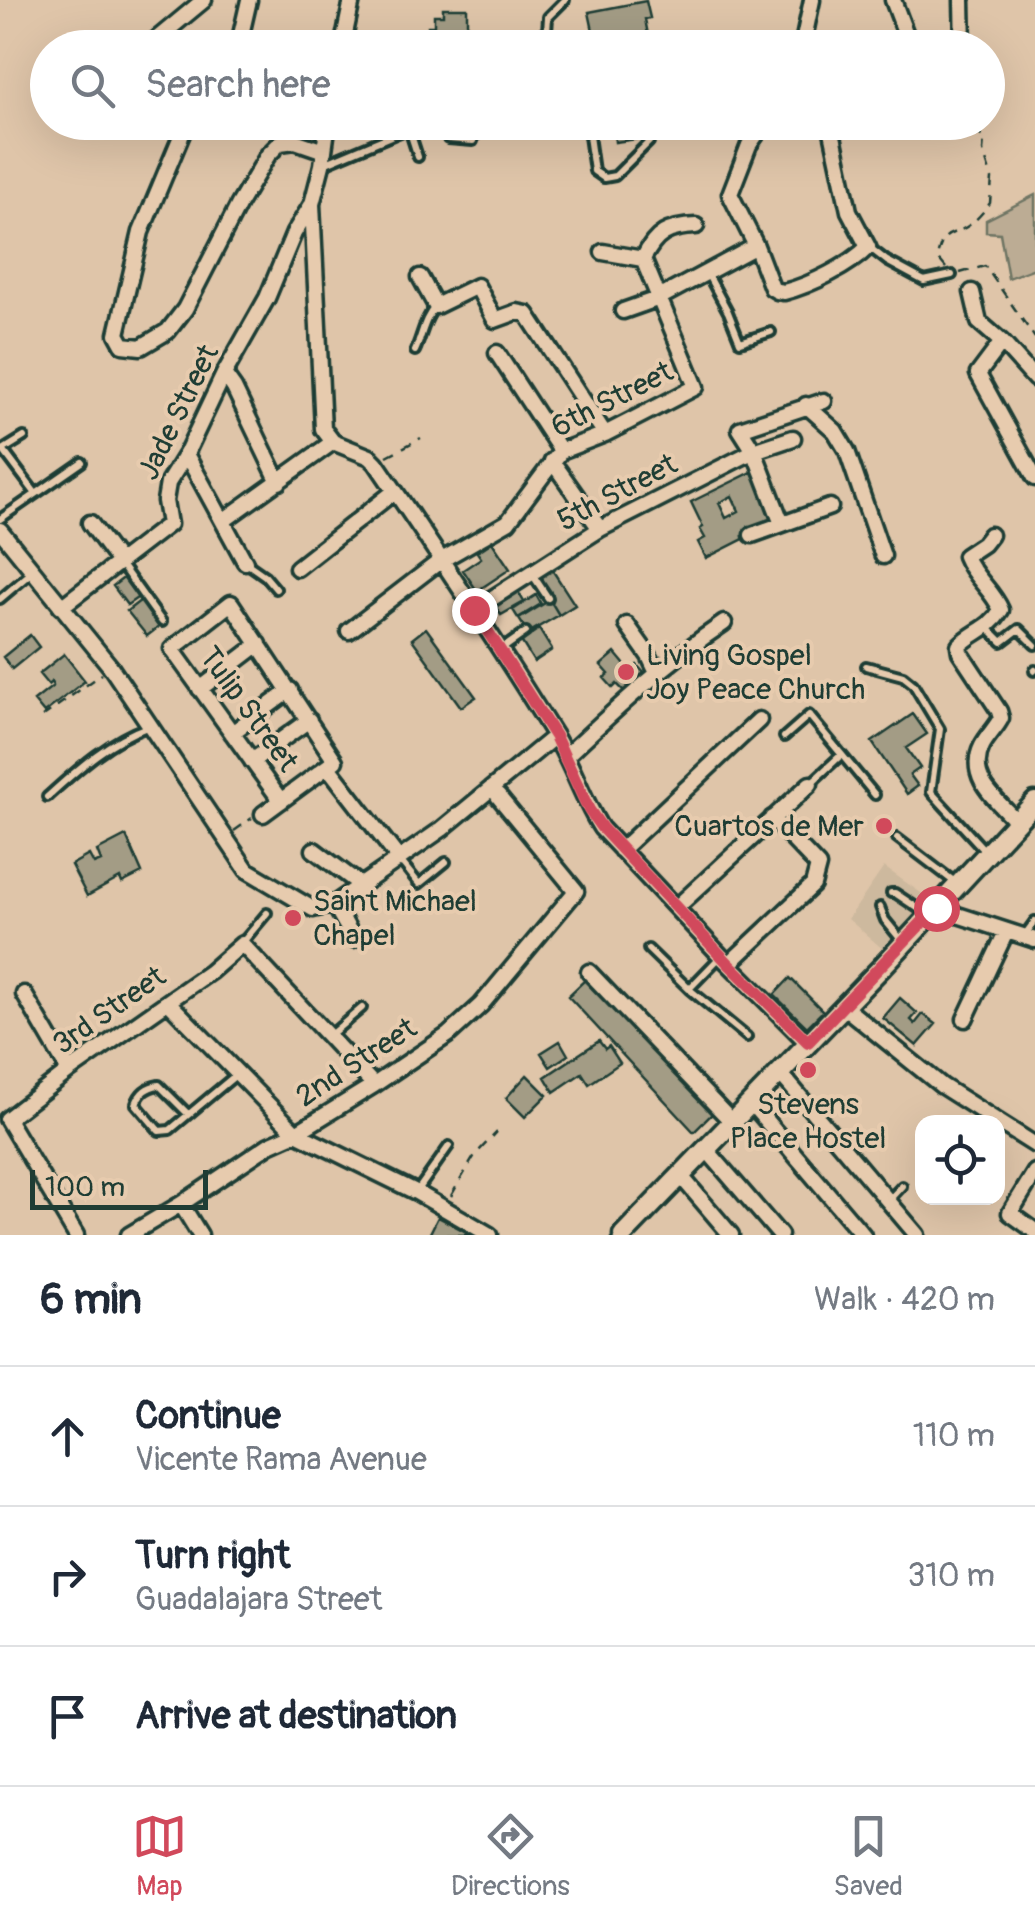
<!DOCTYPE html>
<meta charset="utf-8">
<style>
body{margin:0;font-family:Pangolin,sans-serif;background:#f2f2f3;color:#1f2937}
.controls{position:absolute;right:30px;bottom:30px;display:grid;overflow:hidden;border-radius:20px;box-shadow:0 10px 40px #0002}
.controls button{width:90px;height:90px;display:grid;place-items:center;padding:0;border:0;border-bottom:2px solid #e0e1e3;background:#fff;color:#1f2937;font:50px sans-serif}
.scale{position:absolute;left:30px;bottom:25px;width:178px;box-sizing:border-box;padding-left:10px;border:5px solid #1f3d34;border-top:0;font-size:28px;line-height:35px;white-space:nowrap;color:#1f3d34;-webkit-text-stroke:8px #e7cbae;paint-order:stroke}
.stop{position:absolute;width:30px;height:30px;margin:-22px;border:8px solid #d1495b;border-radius:50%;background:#fff}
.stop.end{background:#d1495b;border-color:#fff;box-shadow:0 2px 10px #0008}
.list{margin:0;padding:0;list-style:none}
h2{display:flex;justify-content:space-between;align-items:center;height:130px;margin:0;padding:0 40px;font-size:42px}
h2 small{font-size:32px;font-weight:400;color:#747a83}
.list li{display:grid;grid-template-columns:65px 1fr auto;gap:30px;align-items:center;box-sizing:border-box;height:140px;padding:0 40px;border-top:2px solid #e0e1e3}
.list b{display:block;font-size:38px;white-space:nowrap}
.list p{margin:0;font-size:32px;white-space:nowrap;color:#747a83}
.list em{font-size:32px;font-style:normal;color:#747a83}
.icon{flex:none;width:55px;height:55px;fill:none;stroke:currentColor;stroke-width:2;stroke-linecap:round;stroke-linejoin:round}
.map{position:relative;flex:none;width:1035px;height:1235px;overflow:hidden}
.search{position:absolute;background:#fff;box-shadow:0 10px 40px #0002;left:30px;right:30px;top:30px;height:110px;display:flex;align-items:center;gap:25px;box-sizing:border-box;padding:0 35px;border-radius:55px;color:#747a83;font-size:38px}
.sheet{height:550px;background:#fff}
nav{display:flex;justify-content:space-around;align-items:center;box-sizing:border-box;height:140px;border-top:2px solid #e0e1e3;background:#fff;font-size:28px;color:#747a83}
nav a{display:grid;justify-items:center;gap:5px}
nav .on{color:#d1495b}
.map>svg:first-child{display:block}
.built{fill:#cdb99e}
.green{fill:#bcac94;stroke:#6e7464;stroke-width:2.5}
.building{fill:#a39c85;stroke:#1f3d34;stroke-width:2.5;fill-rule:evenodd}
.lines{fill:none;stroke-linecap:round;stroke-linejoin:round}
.lane-casing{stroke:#1f3d34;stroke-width:14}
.street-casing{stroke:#1f3d34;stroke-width:21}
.secondary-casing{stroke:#1f3d34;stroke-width:25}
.path{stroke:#1f3d34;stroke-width:2.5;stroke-dasharray:10 8;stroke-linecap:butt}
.lane{stroke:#e7cbae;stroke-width:6}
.street{stroke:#e7cbae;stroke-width:14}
.secondary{stroke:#e7cbae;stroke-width:18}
.route{stroke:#d1495b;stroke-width:12}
.poi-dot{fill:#d1495b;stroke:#e7cbae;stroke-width:4}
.labels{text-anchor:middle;stroke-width:8;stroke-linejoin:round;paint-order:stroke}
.street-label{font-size:30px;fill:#1f3d34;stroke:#e7cbae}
.poi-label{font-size:30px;fill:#1f3d34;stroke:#e7cbae;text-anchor:start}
</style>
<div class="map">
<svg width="1035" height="1235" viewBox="0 0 1035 1235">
<rect width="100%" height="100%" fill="#dfc5a9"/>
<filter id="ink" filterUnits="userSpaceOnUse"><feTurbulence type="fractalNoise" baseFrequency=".01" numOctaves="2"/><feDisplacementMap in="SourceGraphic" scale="20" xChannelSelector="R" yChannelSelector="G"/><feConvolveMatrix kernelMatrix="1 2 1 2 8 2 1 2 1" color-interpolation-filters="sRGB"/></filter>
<g filter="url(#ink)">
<path class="built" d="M 884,867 L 931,900 L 884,950 L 848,919 Z"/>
<path class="green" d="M 1035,195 L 1035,268 L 1008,278 L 1000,233 L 986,232 L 986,220 Z"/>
<path class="building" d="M 646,1 L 650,18 L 645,19 L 649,40 L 628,45 L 626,39 L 596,45 L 589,12 Z
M 443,8 L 467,8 L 467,48 L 428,48 L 428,26 L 434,26 L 434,15 L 443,15 Z
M 613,122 L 642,122 L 644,138 L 615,142 Z
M 752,472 L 777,522 L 706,558 L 698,542 L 705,538 L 700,529 L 703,527 L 691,502 ZM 732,496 L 739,511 L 726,518 L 719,503 Z
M 492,542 L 510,569 L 477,591 L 463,570 L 481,558 L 477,552 Z
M 549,565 L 575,605 L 559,615 L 534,574 Z
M 126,576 L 140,596 L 127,605 L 113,586 Z
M 516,588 L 524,602 L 501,615 L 493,602 Z
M 536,595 L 541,604 L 518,618 L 513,610 Z
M 141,600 L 160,626 L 147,636 L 127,611 Z
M 550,600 L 559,615 L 528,633 L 519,619 Z
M 426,628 L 476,697 L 461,707 L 412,639 Z
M 539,629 L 552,650 L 534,662 L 521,641 Z
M 30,635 L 39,647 L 12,669 L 3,657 Z
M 615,653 L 630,671 L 637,665 L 645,674 L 624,691 L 617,684 L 613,688 L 604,678 L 609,674 L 601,665 Z
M 64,654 L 85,681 L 44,713 L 34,701 L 53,686 L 51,682 L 48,685 L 39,674 Z
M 913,714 L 927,734 L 906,748 L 920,768 L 910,775 L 918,786 L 907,794 L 872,742 Z
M 126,836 L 142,873 L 122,883 L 120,878 L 87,896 L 71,865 L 89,855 L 94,864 L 101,861 L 97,851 Z
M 588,977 L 714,1112 L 694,1132 L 568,996 Z
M 790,978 L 823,1011 L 807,1027 L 774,995 Z
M 900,998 L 917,1013 L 911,1020 L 915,1024 L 923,1014 L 936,1024 L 917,1046 L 883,1018 Z
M 560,1041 L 568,1055 L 550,1067 L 541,1053 Z
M 599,1041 L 605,1049 L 609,1046 L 620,1063 L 589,1084 L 582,1073 L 554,1092 L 545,1077 Z
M 527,1075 L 547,1095 L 525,1117 L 506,1098 Z
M 438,1217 L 470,1234 L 470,1235 L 429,1235 Z"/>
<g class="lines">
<g class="lane-casing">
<path id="lane" d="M 547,32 L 548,17 L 565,0
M 477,48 L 480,42 L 491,39 L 526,38 L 547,32 L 551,41
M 453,122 L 447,134 L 448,139 L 473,141 L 479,122
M 587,122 L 594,171 L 604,178 L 615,176 L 649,142
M 409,129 L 418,157
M 324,164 L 424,122
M 869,247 L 887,261 L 924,281 L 952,275
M 707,273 L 728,312 L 740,342 L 771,332
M 415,351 C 422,336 424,319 435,307
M 24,437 L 3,450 L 36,494
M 0,519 L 82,462
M 119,562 L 162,622
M 245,562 L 265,576 L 276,589
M 532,574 L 548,598
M 0,599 L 32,572
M 988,628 L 1002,642 L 1019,629 L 1035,645
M 502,649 L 526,632
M 866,666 L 903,676 L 913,684 L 940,729 L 931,792 L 986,852
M 1034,671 L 1035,670
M 784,737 L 809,715 L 875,795
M 811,783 L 841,755
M 47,797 C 77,770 108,741 147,727
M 897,838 L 956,883
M 399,859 L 419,884 L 446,862
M 891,893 L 895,893 L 928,915
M 880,907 L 885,920 L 903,942
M 1024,936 L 1035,921
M 242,943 L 267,913
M 648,949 L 689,989 L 747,1037
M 689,989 L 721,956
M 329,1036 L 362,1008
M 188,1114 L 159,1085 C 147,1087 140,1092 136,1104 L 159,1131 L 170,1130 L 237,1074
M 418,1190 L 449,1146
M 889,1200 L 902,1186"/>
</g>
<g class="street-casing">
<path id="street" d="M 893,0 L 911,48
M 962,0 L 963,48
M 146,48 L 204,0
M 238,48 L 249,0
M 342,48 L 352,0
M 802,48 L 812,0
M 187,122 L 141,232 L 117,334 L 123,345 L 141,347 L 168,331 L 185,309 L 239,204 L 268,155 L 280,143 L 295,141 L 324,151
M 328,122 L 322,165 L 312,204 L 323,429 L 333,442
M 765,122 L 749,145 L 730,194 L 756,246 L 772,288 L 777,291 L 784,292 C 811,285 849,266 868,247 L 849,211 L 830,122
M 603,252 L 643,259
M 420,277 L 436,306 L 477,286 L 495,320 L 517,312 L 527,314 L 605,434
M 972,292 L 979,322 L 1002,342 L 1035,379
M 623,311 L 657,299 L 756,246
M 1002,342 L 978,374 L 1035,478
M 497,353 L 561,451
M 224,374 L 234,388 L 279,482
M 806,405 L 835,431 L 847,451 L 883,556
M 333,442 L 370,457 L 376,463 C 436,551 496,641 553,733 C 572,763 582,798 601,828 L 721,956 L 808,1043
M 186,454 L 245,562
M 552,461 L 600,529
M 223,521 L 333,442
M 90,523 L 119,562
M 782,524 L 754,451 L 740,429 L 824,401
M 0,530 L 110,666 L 247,870 L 313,909 L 334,904 L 442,829 L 555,736
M 752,535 L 830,507
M 990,535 L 983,544 L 965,556 C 973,577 993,590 1001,610 C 989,630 973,631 959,646 L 960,652 L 999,711 L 1001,718 C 996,728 987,736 982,746 C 966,778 997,800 1017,822
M 297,568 L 395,491
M 61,607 L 169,524 L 165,501 L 168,483 L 186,454 L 224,374 L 267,298 L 294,233 L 312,204
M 474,610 L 600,529 L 754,451 L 793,438
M 627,625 L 649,656 L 657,673
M 349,631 L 440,561 L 508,522 L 561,451 L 605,434 L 696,387 L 643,259 C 656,233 668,227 696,226
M 200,689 L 259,644
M 232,733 L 290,690
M 566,756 C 617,708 666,662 724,623
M 252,761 L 309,720
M 328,767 L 399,859
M 263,814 L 335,761 L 231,603 L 172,649 L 281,801
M 314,850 L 362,886
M 621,850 L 759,720
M 334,904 L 354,939
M 676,908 L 810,784
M 936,908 L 1035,940
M 729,964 L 813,885 L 818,866 L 772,818
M 589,972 L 732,1122
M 24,994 L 69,1071
M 168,1002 L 296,1133 L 416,1192 L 490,1235
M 843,1006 L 942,1086 L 1035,1145
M 965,1019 L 1006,932
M 780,1073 L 917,1235
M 751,1103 L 863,1235
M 706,1149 L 780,1235
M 680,1175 L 731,1235
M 181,1204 L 200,1235
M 1035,1231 L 1010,1213 L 1035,1172
M 76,1235 L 7,1119 L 69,1071 L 210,972 L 242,944 L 374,1085
M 129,1235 L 181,1204 L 269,1145 L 296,1133 L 374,1085 L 448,1035 L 481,1005 L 576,891 L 498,796"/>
</g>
<g class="secondary-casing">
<path id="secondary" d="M 623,1235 L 881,968 L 1035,802"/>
</g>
<path class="path" d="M 946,268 L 937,257 C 944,226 954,238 972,223 C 979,217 985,210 990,203 L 992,179 L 983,151 L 984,140 L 971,122
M 960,273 L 985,266 L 1035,338
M 387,456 L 421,438
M 42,717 L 102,674
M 234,831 L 252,818
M 451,1196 L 475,1155 L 497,1132"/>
<use href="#lane" class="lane"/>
<use href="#street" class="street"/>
<use href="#secondary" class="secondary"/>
</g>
</g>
<g class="lines" filter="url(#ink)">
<path class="route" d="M 474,610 L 555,736 L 589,810 L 602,828 L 729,964 L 808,1042 L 936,908"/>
</g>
<g class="poi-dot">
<circle cx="626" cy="672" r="10"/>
<circle cx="884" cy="826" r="10"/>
<circle cx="293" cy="918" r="10"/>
<circle cx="808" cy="1070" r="10"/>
</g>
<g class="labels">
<g class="street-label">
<text transform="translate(612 399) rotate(-27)" y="10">6th Street</text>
<text transform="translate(178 412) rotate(-64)" y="10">Jade Street</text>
<text transform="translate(617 492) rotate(-28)" y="10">5th Street</text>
<text transform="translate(249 709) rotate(54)" y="10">Tulip Street</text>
<text transform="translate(109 1010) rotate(-35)" y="10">3rd Street</text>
<text transform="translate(356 1062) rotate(-33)" y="10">2nd Street</text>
</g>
<g class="poi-label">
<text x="646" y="665">Living Gospel<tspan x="646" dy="34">Joy Peace Church</tspan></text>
<text x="864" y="836" text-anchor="end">Cuartos de Mer</text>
<text x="313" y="911">Saint Michael<tspan x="313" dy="34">Chapel</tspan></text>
<text x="808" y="1114" text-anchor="middle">Stevens<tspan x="808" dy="34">Place Hostel</tspan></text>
</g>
</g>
</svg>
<div class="controls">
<button><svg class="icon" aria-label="locate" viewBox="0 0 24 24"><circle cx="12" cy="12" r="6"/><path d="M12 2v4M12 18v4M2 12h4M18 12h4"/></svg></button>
</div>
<div class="scale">100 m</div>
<div class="stop" style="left:936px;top:908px"></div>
<div class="stop end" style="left:474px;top:610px"></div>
<div class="search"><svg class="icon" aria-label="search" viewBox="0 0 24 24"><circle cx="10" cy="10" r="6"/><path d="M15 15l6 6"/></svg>Search here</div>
</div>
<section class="sheet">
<h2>6 min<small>Walk · 420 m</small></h2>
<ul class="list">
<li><svg class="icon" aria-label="ahead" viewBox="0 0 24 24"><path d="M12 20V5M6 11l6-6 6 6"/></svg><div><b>Continue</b><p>Vicente Rama Avenue</p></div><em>110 m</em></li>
<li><svg class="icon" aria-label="right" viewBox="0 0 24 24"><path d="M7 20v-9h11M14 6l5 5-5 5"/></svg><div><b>Turn right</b><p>Guadalajara Street</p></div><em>310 m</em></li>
<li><svg class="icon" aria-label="arrive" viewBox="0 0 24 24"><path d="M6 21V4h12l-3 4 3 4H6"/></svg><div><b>Arrive at destination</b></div></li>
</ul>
</section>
<nav>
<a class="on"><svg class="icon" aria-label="map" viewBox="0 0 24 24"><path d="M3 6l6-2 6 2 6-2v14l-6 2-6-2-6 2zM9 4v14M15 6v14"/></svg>Map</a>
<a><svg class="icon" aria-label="directions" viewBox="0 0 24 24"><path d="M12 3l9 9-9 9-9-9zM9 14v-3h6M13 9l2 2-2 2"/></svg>Directions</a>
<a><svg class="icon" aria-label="saved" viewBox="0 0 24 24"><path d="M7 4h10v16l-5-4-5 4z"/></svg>Saved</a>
</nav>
